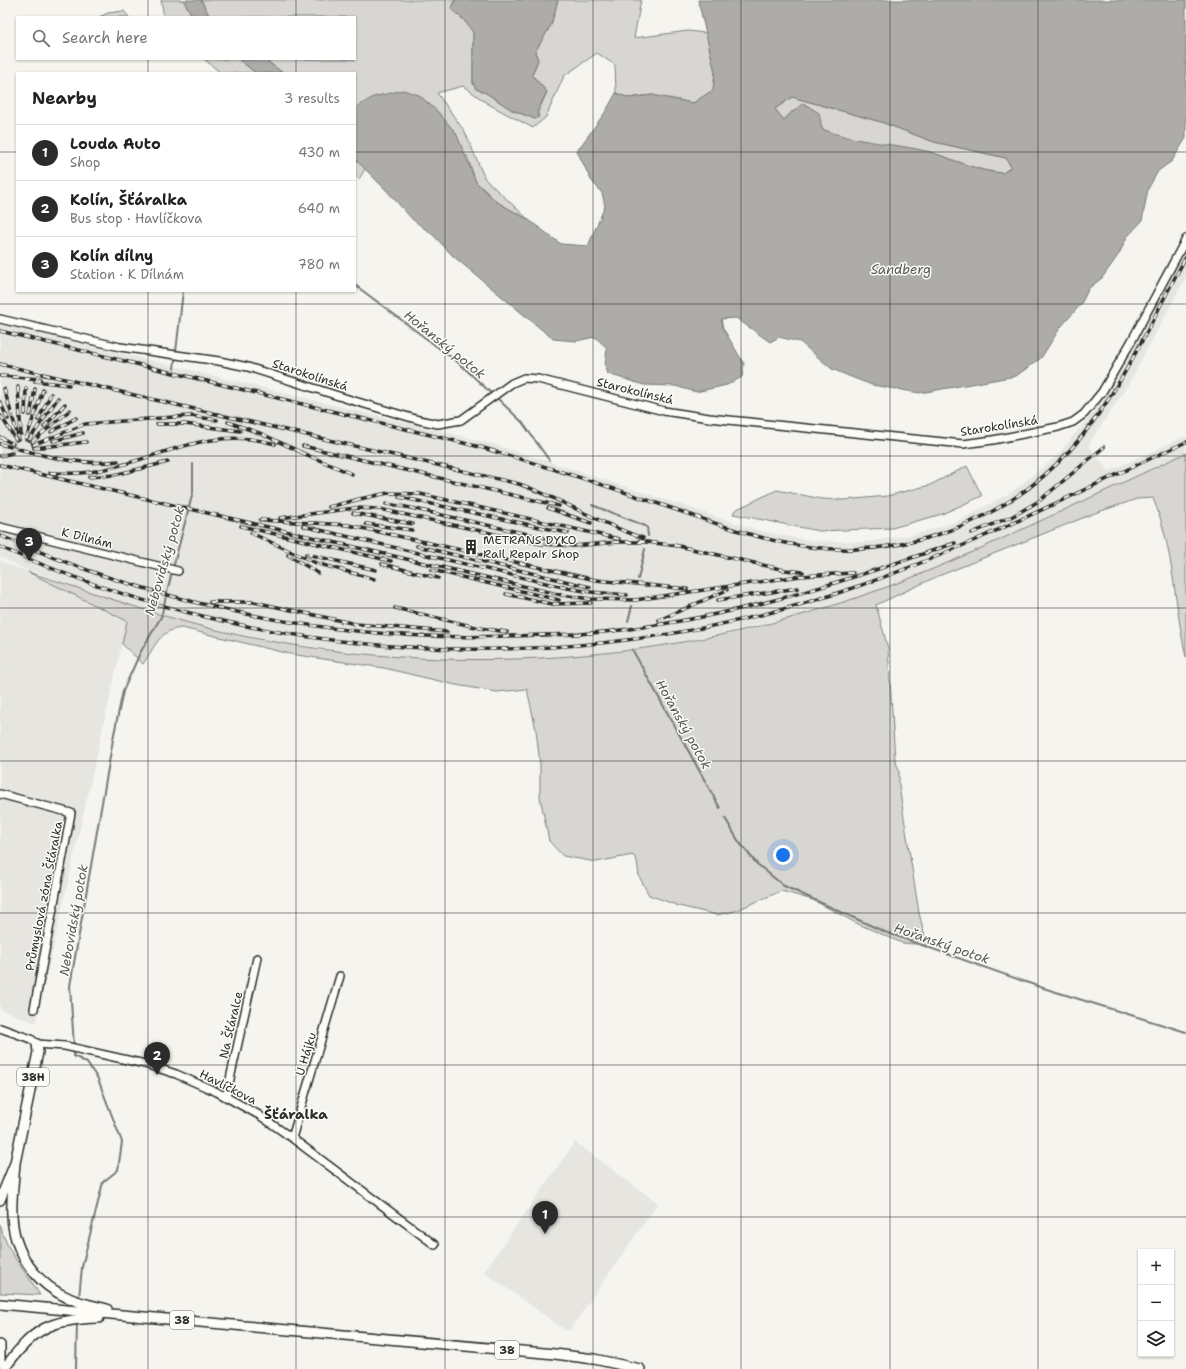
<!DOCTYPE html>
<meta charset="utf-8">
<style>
body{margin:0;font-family:"Shantell Sans",sans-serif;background:#f6f6f6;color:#222}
.controls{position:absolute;right:12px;bottom:12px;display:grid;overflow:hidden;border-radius:0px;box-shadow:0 1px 3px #0004}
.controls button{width:36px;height:36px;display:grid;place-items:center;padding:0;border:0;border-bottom:1px solid #e0e0e0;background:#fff;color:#222;font:20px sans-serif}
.you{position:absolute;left:783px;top:855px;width:14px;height:14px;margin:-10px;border:3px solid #fff;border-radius:50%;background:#1a73e8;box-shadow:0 0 0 6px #1a73e833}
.badge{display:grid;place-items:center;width:26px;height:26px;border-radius:50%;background:#2b2b2b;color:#fff;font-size:13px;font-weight:700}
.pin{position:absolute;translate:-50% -33px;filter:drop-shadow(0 1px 2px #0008)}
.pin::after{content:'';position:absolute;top:21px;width:14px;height:12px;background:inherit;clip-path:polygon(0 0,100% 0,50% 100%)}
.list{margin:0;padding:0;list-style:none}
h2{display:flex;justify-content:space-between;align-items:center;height:52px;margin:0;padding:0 16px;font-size:17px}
h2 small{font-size:13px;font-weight:400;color:#767676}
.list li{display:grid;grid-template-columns:26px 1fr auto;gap:12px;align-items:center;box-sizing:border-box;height:56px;padding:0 16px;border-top:1px solid #e0e0e0}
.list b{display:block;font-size:15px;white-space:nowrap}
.list p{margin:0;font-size:13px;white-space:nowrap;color:#767676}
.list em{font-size:13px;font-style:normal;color:#767676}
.icon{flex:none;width:22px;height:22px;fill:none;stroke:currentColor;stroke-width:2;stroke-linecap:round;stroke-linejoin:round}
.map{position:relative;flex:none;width:1186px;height:1369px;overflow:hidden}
.search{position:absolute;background:#fff;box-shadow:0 1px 3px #0004;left:16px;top:16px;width:340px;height:44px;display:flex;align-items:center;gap:10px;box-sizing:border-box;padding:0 14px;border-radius:0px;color:#767676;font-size:15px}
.panel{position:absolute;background:#fff;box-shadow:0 1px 3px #0004;left:16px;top:72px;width:340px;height:220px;border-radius:0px}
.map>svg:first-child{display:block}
.built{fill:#e6e5e0}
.green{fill:#d7d6d2;stroke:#81807e}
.water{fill:#adaca9;stroke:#797877;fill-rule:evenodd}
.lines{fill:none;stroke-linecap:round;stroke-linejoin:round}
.stream{stroke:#797877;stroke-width:2}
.minor-casing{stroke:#2b2b2b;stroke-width:10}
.major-casing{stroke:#2b2b2b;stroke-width:12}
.minor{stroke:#fdfcf7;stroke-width:7}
.major{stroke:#fdfcf7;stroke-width:9}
.rail-casing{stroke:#2b2b2b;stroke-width:3.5}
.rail{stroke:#fdfcf7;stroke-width:2;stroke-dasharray:6;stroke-linecap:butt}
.grid{fill:none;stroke:#2b2b2b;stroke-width:1;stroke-opacity:0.55}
.labels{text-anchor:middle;stroke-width:3;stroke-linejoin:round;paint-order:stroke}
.shield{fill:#fdfcf7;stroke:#6a6a68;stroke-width:1}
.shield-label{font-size:11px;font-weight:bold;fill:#2b2b2b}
.street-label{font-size:12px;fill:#2b2b2b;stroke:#fdfcf7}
.poi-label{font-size:12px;fill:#2b2b2b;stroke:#fdfcf7;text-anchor:start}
.water-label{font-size:13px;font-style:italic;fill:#585857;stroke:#fdfcf7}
.quarter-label{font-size:14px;font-weight:bold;fill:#2b2b2b;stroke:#fdfcf7}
</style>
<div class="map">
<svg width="1186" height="1369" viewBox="0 0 1186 1369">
<rect width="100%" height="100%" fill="#f5f4ef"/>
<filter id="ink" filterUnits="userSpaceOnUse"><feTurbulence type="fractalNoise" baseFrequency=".025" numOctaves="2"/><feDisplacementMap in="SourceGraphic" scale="8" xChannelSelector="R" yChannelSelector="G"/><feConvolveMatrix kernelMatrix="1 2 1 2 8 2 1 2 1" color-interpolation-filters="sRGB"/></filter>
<g filter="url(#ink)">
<path class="built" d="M 1186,245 L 1186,277 L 1125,390 L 1088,445 L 1109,471 L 1186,436 L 1186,453 L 946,564 L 871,593 L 801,615 L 686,641 L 585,655 L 545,658 L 474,660 L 395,657 L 284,643 L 203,627 L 108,599 L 33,571 L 32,573 L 0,557 L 0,324 L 482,441 L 538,458 L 760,531 L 813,541 L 865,542 L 912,535 L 937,528 L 960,520 L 1012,492 L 1058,455 L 1093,412 L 1112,382 Z
M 0,561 L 28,572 L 127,621 L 36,1023 L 0,1009 Z
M 575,1142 L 658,1203 L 569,1331 L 565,1330 L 484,1272 Z"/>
<path class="green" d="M 161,0 L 183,0 L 193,17 L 164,17 Z
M 201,0 L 455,0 L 451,9 L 464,20 L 473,32 L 473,83 L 476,89 L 486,93 L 512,110 L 535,119 L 547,92 L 532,75 L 538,60 L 535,52 L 551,25 L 558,0 L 641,0 L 634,38 L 688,31 L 706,33 L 715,72 L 713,90 L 693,103 L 652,95 L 629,98 L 616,93 L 615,65 L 597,53 L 564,76 L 546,117 L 533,128 L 490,105 L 463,86 L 437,93 L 465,132 L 485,179 L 529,220 L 497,202 L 476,182 L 467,156 L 355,108 L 355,73 L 283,73 L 264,59 L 355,59 L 355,17 L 210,17 Z
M 124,11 L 129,17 L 99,17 L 108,13 Z
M 204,59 L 238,59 L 256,73 L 221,73 Z
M 792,97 L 881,122 L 934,142 L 1006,158 L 1011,167 L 1003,173 C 977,172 953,158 928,152 C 898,145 867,144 838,136 C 821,131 807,120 792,111 L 784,120 L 775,109 Z
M 355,159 L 365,169 L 359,179 L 355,176 Z
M 1186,453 L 1186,657 C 1174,604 1174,549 1153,498 L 1137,499 L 1095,513 L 936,577 L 876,605 L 888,648 L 895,760 L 899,770 L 899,786 L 919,913 L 927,945 L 902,943 L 856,923 L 813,900 L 781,891 L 735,911 L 717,915 L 679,906 L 649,895 L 639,876 L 637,861 L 633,855 L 596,862 L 563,856 L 549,841 L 540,797 L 540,764 L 536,730 L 527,689 L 497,692 L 456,685 L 384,668 L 290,654 L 182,628 C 159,630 155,647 143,664 L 122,644 L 127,621 L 28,572 C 100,594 169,621 243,636 C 451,678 670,664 870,593 C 914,578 957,559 999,540 C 1062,511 1124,482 1186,453 Z
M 967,466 L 982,496 L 942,514 L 892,528 L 819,531 L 733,514 L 735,510 L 777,490 L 822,499 L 844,500 L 887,496 L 930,485 Z
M 0,1224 C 6,1252 26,1271 40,1295 L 0,1293 Z"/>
<path class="water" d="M 183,0 L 201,0 L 210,17 L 193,17 Z
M 455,0 L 558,0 L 551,25 L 535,52 L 538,60 L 532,75 L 547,92 L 537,111 L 539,117 L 535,119 L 512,110 L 486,93 L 476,89 L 473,83 L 473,32 L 464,20 L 451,9 Z
M 698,0 L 1186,0 L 1186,138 L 1172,161 L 1158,171 L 1148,189 L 1142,221 L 1127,237 L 1119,254 L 1102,278 L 1089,288 L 1081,304 L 1060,328 L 1041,358 L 1016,376 L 920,393 L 872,385 L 851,377 L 832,369 L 800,342 L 779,337 L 770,342 L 736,318 L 721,319 L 723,328 L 744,364 L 742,377 L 727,385 L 696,392 L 675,386 L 644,385 L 608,374 L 605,365 L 607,348 L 595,337 L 576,341 L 553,339 L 453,256 L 433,235 L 412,219 L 387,191 L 355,159 L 355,108 L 373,97 L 403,90 L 419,95 L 438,112 L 456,133 L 476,182 L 497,202 L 529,220 L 561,244 L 588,246 L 605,206 L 602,193 L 591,180 L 577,151 L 606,111 L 616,93 L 629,98 L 652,95 L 693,103 L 713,90 L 715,72 ZM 792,97 L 881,122 L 934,142 L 1006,158 L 1011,167 L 1003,173 C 978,172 954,159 930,152 C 894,143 856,143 822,129 L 819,113 L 803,103 L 784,120 L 775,109 Z
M 238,59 L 264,59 L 283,73 L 256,73 Z"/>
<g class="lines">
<path class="stream" d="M 355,285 L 460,364 L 492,394
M 174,369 L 183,291
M 496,397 L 522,422 L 549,460
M 592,505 L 643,525 L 647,527 L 648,536
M 173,568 L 193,492 L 193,464
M 638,579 L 645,549
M 628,621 L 632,606
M 632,649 L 720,808
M 725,818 L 739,842 L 757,864 L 784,886 L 885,932 L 1040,987 L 1186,1032
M 74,1046 L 70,986 L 114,734 L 123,691 L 140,653 L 161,617 L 172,572
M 74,1050 L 74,1056 L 87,1063 L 98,1079 L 122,1142 L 118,1170 L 103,1182 L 82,1267 L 79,1298
M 76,1369 L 77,1322"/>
<g class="minor-casing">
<path id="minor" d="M 0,319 L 120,347 L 219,361 L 248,367 L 351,400 L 419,420 L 438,424 L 461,420 L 512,383 L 524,378 L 538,379 L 664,411 L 709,418 L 963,444 L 993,440 L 1058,427 L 1073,422 L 1084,414 L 1102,392 L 1131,342 L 1186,239
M 0,527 L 178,571
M 0,794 L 71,813 L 34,1009
M 0,1028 L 31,1039 L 37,1044 L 65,1046 L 145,1064 L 176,1074 L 217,1092 L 259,1115 L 292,1138 L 435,1245
M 226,1097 L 257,958
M 292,1138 L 340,976"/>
</g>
<g class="major-casing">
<path id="major" d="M 15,1163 C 14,1180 11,1197 12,1214 C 13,1252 36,1285 71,1299 C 83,1304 95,1306 107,1309
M 0,1200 L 15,1163 L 38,1052 L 37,1044
M 0,1304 L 555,1354 L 594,1359 L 640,1369
M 0,1345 L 0,1362
M 4,1369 C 33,1329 49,1319 99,1318"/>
</g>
<use href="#minor" class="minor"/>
<use href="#major" class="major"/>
<g class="rail-casing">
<path id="rail" d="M 0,331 L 480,447 C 542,465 604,485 665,506 C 712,522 760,541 810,547 C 906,559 1007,521 1071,449 C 1121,393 1150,322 1186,257
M 0,364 L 49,376
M 43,374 L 519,484 C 562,499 600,524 643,538
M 0,376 L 41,379
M 35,381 L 69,385
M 18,387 L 21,434
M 4,389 L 19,439
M 0,402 L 8,419
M 25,414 L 26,388
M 30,415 L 35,389
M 1,416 L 16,440
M 38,420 L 51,394
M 228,422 L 262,434 L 305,454
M 157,424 L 184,424 L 240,431
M 44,427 L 65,404
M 51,432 L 76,418
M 0,437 L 13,444
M 26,439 L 43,390
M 29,440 L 58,398
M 53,441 L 83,433
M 32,442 L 70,410
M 0,444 C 38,454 78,467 118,461
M 33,445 L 85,424 L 174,417 L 191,416 L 217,420
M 303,446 L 559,506
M 34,448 L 86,442
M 300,452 L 352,474
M 0,456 L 12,453
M 0,465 L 562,595 L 590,599 L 635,600 L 800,576 L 853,573
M 50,473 C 64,473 77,474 90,472 C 155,462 207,424 275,444
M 89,477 L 114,475 L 168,462
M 399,497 L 568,533
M 355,500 L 388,493 L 420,494 L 619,539
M 386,504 L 406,507 L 550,539
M 329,507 L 360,499
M 548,508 L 591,523
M 353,513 L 413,524
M 280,518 L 355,508 L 379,509 L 542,544 L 574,546 L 618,542
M 260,520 L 348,525 L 596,580 L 687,589
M 366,524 L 412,530
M 241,526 L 391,561
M 303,526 L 567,588 L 591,592 L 627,595
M 251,533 L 316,563 L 374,579
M 972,533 L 1013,516 L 1039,501 L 1104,447
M 1,536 C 43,553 85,571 130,584 C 253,622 380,641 508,636 C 536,635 564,635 592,633 C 621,631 651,626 680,621 C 774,605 865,574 955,543
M 639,541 L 678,546
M 614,542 L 644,542
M 674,545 L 785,570 L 803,572
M 417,546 L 590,587
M 0,547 C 53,570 108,591 164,606 C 387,669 630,663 850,589 C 966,550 1075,493 1186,442
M 306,554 L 376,570
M 288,555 L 318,573
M 382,564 L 438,578
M 432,570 L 559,600
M 506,594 L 552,604 L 591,603
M 718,600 L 798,588
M 210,602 L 254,602 L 356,624 L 447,632
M 395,608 L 480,628 L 507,632
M 659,620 L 727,590"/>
</g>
<use href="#rail" class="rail"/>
</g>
</g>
<path class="grid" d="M 148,0 L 148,17M 296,0 L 296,17M 445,0 L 445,1369M 593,0 L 593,1369M 741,0 L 741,1369M 890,0 L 890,1369M 1038,0 L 1038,1369M 148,59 L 148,73M 296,59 L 296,73M 0,152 L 17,152M 355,152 L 1186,152M 148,291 L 148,1369M 296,291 L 296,1369M 0,304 L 1186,304M 0,456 L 1186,456M 0,608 L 1186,608M 0,761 L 1186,761M 0,913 L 1186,913M 0,1065 L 1186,1065M 0,1217 L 1186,1217"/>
<defs>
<g id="building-bare" transform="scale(1.2)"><path d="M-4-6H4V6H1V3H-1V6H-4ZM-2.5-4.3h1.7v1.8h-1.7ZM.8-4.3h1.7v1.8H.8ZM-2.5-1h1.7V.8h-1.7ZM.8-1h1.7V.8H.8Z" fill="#2b2b2b" stroke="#fdfcf7" stroke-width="2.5" paint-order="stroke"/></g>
</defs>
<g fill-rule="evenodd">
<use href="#building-bare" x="471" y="547"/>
</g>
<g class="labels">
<g class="shield">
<rect x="17" y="1068" width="32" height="18" rx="3"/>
<rect x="170" y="1311" width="24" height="18" rx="3"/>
<rect x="495" y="1341" width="24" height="18" rx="3"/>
</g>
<g class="shield-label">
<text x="33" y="1081">38H</text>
<text x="182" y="1324">38</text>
<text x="507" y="1354">38</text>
</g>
<g class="street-label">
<text transform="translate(310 375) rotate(18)" y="4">Starokolínská</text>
<text transform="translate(635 391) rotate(14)" y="4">Starokolínská</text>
<text transform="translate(999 426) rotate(-9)" y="4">Starokolínská</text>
<text transform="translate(87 538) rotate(14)" y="4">K Dílnám</text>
<text transform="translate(44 896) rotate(-79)" y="4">Průmyslová zóna Šťáralka</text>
<text transform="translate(231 1025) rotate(-77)" y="4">Na Šťáralce</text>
<text transform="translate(306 1054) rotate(-73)" y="4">U Hájku</text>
<text transform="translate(228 1087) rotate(27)" y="4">Havlíčkova</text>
</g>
<g class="poi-label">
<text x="483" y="544">METRANS DYKO<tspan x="483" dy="14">Rail Repair Shop</tspan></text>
</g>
<g class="water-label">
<text x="901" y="274">Sandberg</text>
<text transform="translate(445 344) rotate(39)" y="5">Hořanský potok</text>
<text transform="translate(164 561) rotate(-74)" y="5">Nebovidský potok</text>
<text transform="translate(684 724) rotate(61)" y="5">Hořanský potok</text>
<text transform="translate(73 920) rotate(-80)" y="5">Nebovidský potok</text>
<text transform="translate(942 943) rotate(19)" y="5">Hořanský potok</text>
</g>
<g class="quarter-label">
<text x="296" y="1119">Šťáralka</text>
</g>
</g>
</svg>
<div class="controls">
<button>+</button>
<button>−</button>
<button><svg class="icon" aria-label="layers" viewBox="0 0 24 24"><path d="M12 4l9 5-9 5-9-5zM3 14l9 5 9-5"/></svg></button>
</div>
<div class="you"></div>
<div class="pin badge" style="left:545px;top:1234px">1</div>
<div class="pin badge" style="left:157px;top:1075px">2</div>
<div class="pin badge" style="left:29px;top:561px">3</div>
<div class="search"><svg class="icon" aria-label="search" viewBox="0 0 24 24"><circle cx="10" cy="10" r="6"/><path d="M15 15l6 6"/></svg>Search here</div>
<section class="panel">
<h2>Nearby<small>3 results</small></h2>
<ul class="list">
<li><span class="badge">1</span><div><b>Louda Auto</b><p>Shop</p></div><em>430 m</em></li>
<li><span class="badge">2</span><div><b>Kolín, Šťáralka</b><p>Bus stop · Havlíčkova</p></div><em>640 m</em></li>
<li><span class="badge">3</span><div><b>Kolín dílny</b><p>Station · K Dílnám</p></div><em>780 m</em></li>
</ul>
</section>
</div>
